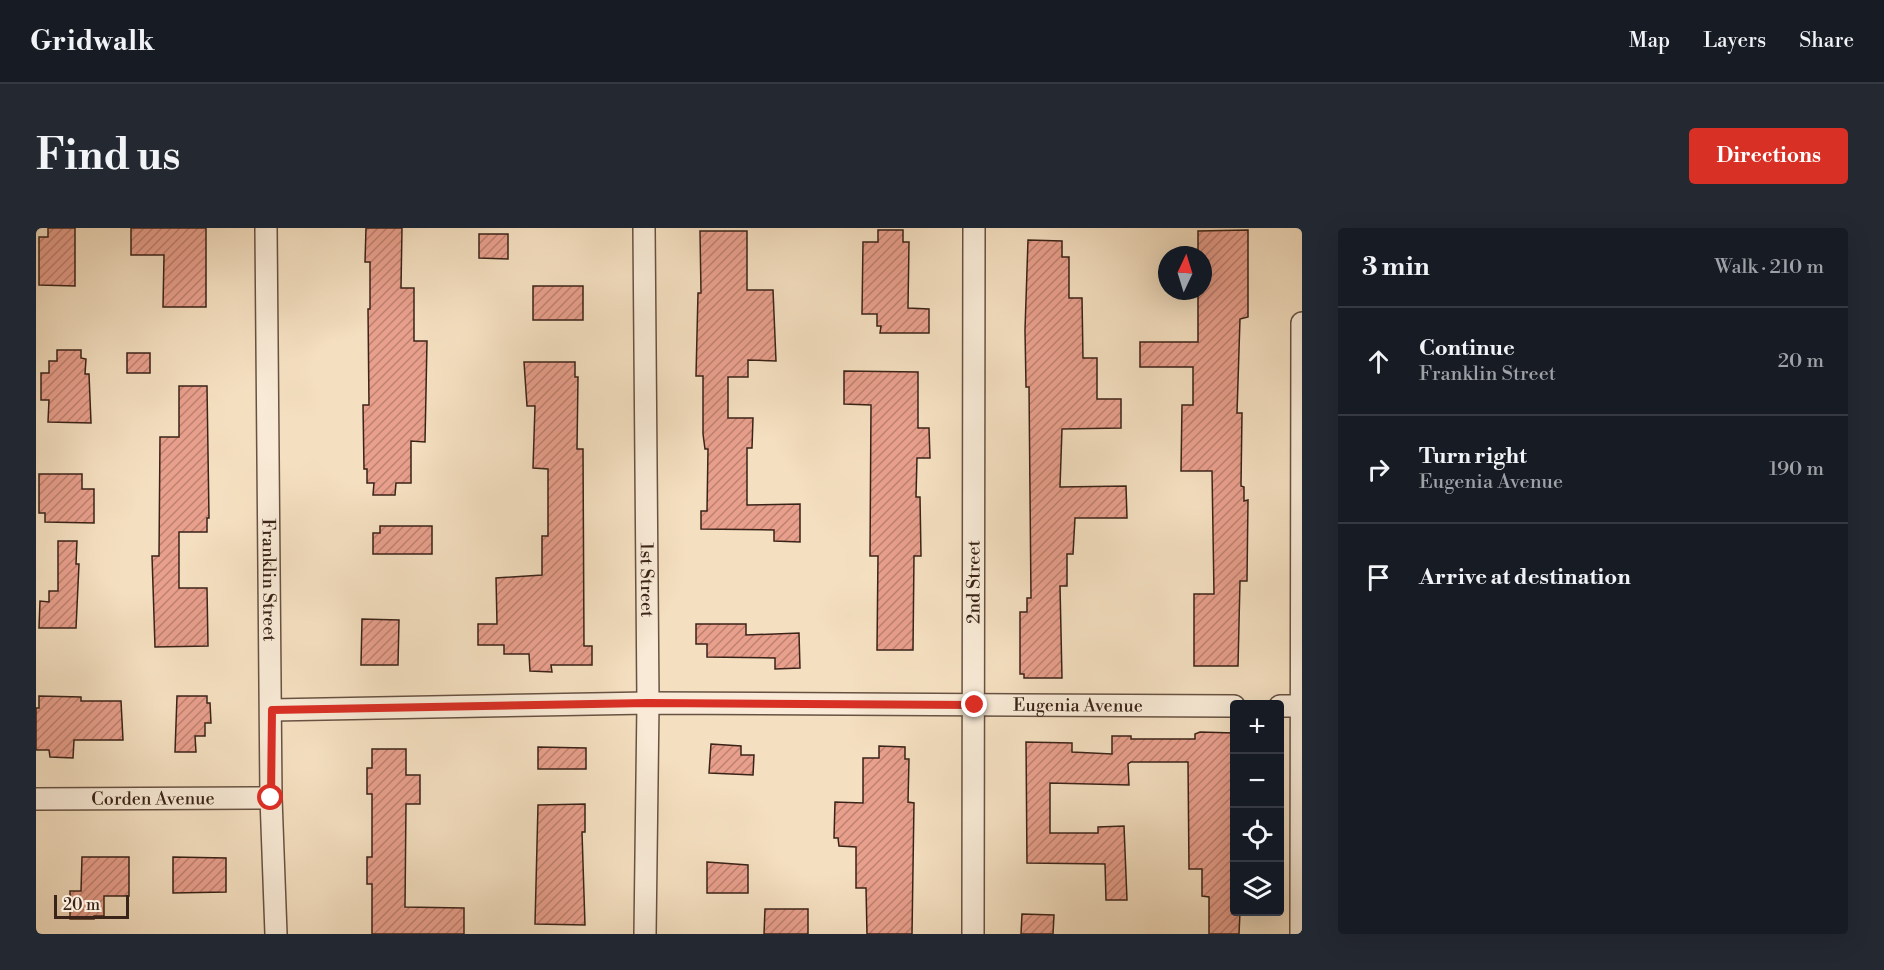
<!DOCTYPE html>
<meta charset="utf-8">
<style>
body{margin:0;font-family:"Libre Bodoni",serif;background:#242831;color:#f1f3f6}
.controls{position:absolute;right:18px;bottom:18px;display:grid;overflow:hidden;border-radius:6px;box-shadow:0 6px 24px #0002}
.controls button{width:54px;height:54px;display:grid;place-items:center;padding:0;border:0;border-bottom:2px solid #363941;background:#171b24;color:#f1f3f6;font:30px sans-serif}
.compass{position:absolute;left:1122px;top:18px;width:54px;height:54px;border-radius:50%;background:#171b24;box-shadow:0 6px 24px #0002;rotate:4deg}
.scale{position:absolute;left:18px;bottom:15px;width:75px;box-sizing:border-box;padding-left:6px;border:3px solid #3a2318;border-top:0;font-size:16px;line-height:21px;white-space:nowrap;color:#3a2318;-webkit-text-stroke:4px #f8ead6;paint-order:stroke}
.stop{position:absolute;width:18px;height:18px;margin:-14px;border:4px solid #d93025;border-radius:50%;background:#fff}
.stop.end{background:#d93025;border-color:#fff;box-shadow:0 2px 6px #0008}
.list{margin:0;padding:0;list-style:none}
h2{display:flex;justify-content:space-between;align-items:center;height:78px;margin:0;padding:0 24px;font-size:26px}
h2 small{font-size:20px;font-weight:400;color:#9ea1a6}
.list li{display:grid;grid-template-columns:39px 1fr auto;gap:18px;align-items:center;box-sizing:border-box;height:108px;padding:0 24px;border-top:2px solid #363941}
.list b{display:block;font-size:22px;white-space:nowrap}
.list p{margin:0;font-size:20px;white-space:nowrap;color:#9ea1a6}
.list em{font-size:20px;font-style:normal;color:#9ea1a6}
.icon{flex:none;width:33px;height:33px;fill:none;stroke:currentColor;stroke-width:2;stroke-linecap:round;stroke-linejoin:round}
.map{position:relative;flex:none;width:1266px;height:706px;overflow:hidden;border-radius:6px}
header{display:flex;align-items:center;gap:36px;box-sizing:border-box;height:84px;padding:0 30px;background:#171b24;border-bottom:2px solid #363941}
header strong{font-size:28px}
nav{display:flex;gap:33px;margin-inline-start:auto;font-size:21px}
.intro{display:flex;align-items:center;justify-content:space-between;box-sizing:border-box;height:144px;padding:0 36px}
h1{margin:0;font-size:42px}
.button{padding:15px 27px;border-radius:6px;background:#d93025;color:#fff;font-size:21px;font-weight:700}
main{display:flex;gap:36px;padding:0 36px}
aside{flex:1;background:#171b24;border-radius:6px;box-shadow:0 6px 24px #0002}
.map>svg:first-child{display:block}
.building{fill:url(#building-hatch);stroke:#3a2318;stroke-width:1.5}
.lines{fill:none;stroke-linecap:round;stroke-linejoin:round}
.minor-casing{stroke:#685242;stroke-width:24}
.minor{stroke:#f8ead6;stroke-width:21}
.route{stroke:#d93025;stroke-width:8}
.labels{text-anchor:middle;stroke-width:6;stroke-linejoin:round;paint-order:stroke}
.street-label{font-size:18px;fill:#3a2318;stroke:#f8ead6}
</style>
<header>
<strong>Gridwalk</strong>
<nav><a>Map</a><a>Layers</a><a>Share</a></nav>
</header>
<div class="intro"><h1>Find us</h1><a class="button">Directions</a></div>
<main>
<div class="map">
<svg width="1266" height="706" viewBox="0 0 1266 706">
<defs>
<pattern id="building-hatch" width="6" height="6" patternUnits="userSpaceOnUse" patternTransform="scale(1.5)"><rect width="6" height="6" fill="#e89f8c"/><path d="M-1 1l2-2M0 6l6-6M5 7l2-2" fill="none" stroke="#bd8171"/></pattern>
</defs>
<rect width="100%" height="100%" fill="#f4dfc0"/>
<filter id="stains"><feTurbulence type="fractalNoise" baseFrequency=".00333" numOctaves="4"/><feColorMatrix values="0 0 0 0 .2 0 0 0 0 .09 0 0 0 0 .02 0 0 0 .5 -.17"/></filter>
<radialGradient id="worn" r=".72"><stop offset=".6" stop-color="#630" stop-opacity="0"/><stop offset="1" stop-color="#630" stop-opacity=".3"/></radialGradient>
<path class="building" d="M 12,0 L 39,0 L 39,58 L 3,57 L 3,9 L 12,9 Z
M 95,0 L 170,0 L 170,79 L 127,79 L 128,27 L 95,27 Z
M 330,0 L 366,0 L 365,60 L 378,60 L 378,113 L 391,113 L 389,214 L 375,213 L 375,255 L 360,255 L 359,267 L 337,267 L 338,255 L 331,255 L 331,241 L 328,241 L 327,177 L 333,177 L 332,81 L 334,81 L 334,34 L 329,34 Z
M 842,2 L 867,2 L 867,14 L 873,14 L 872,80 L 893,81 L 893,105 L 844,105 L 845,98 L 841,98 L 841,86 L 826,86 L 827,14 L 842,14 Z
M 1212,2 L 1212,89 L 1204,91 L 1201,185 L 1206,185 L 1205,258 L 1208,259 L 1208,273 L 1212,272 L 1211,353 L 1204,353 L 1202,438 L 1158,438 L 1158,366 L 1178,366 L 1176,243 L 1145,243 L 1146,177 L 1157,177 L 1157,139 L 1104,139 L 1104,114 L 1162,114 L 1162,63 L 1167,63 L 1167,27 L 1162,27 L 1162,3 Z
M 664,3 L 711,3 L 711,62 L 737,62 L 740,133 L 712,132 L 712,149 L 692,149 L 692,190 L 717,190 L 716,220 L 711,220 L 711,277 L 764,276 L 764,314 L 738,313 L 738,302 L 665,301 L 665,283 L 671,283 L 672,221 L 669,221 L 667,206 L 667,148 L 660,148 L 662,65 L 665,65 Z
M 443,6 L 472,6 L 472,31 L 443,30 Z
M 992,12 L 1026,13 L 1026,29 L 1033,29 L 1033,70 L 1046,70 L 1047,130 L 1061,130 L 1061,171 L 1085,171 L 1085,200 L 1026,201 L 1024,259 L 1090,258 L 1091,290 L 1039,290 L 1037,326 L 1031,326 L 1031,358 L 1024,358 L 1026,450 L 988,450 L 988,446 L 984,446 L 984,384 L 991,384 L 991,370 L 995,370 L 993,159 L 990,159 L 989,102 Z
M 497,58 L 547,58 L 547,92 L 497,92 Z
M 21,122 L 45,122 L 45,130 L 50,131 L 49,146 L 53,146 L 55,195 L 12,194 L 13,172 L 5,172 L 5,145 L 13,145 L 13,133 L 21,133 Z
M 91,125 L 114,125 L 114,145 L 91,145 Z
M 488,134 L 539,134 L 539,149 L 542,149 L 541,221 L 547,221 L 548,418 L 556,418 L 556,437 L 515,437 L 516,444 L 494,443 L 493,426 L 468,426 L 468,417 L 442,417 L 442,396 L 461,396 L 460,350 L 506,347 L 506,308 L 512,308 L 512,241 L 497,240 L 499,178 L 491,178 Z
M 808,143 L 882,144 L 882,200 L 893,200 L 894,230 L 881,230 L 880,269 L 884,269 L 885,328 L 878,328 L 877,422 L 841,422 L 842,328 L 834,328 L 835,177 L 808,176 Z
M 143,158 L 171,158 L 173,290 L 171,290 L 171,304 L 143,304 L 143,360 L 171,360 L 172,418 L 119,419 L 116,328 L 123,328 L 124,209 L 143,209 Z
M 3,246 L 46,246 L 46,261 L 58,261 L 58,295 L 9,294 L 9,285 L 3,285 Z
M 344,298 L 396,298 L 396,326 L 337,326 L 337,305 L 344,305 Z
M 22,313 L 41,313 L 40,336 L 43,336 L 40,400 L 3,400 L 4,373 L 13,374 L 13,363 L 22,363 Z
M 326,391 L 363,392 L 362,437 L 325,437 Z
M 660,396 L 710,396 L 710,407 L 763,405 L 764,440 L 739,441 L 739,430 L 671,429 L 671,416 L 660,416 Z
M 3,468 L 45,469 L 45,473 L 85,473 L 87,512 L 38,512 L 37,530 L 14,529 L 13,522 L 0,522 L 0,480 L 3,480 Z
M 141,468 L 171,468 L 171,475 L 174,475 L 175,495 L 169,495 L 169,508 L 159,508 L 160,524 L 139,524 Z
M 1164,504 L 1198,505 L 1198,684 L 1204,684 L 1203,706 L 1173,706 L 1173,669 L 1166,668 L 1166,641 L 1153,641 L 1152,534 L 1095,534 L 1092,536 L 1093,557 L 1014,555 L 1014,605 L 1062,605 L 1062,599 L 1088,598 L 1091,672 L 1070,672 L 1069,636 L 991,635 L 990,514 L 1036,515 L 1036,524 L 1076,526 L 1076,508 L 1095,508 L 1095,511 L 1159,511 L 1159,506 Z
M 675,516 L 705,518 L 705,527 L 718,527 L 717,547 L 673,545 Z
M 843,518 L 869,519 L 869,531 L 873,531 L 872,574 L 878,575 L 876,706 L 831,706 L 830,660 L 820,660 L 820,619 L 803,618 L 802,610 L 798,610 L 799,574 L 827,575 L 827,530 L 843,530 Z
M 502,519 L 550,520 L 550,541 L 502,541 Z
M 336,521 L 370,521 L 370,547 L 384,547 L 384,576 L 370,576 L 369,679 L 428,680 L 428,706 L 336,706 L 336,656 L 331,656 L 331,629 L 336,629 L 336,566 L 331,566 L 331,540 L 336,540 Z
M 549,576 L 549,604 L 546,604 L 549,697 L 499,696 L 502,577 Z
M 46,629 L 93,629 L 93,668 L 68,668 L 68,688 L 58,688 L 58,691 L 34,691 L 34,663 L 45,663 Z
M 137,629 L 190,630 L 190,664 L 137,665 Z
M 671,634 L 712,637 L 712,665 L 671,665 Z
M 729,681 L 772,681 L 772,706 L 728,706 Z
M 986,686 L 1018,687 L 1017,706 L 985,706 Z"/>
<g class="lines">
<g class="minor-casing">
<g id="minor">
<path id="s1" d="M 230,0 L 235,570 L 240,706"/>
<path id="s2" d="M 608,0 L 612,475 L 609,706"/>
<path d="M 1244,478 L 1266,478"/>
<path id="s3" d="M 236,482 L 612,475 L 1198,478"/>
<path id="s4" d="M 0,571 L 235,570"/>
<path id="s5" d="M 937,706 L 938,0"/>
<path d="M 1265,706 L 1266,95"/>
</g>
</g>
<use href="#minor" class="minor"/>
</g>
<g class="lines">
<path class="route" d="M 235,570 L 236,482 L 612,475 L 939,477"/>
</g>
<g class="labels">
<g class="street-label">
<text dy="6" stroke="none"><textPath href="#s1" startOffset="352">Franklin Street</textPath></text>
<text dy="6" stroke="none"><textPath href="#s2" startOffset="352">1st Street</textPath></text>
<text dy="6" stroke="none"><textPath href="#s5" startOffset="352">2nd Street</textPath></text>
<text dy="6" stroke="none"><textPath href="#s3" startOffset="806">Eugenia Avenue</textPath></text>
<text dy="6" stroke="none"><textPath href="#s4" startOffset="117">Corden Avenue</textPath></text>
</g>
</g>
<rect width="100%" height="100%" filter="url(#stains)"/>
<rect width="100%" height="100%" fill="url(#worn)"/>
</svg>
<div class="controls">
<button>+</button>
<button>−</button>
<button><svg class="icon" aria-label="locate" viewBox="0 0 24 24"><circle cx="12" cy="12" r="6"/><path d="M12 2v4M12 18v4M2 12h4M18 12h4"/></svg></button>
<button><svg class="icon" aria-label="layers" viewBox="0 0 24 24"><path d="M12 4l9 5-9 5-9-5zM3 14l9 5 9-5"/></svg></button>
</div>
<svg class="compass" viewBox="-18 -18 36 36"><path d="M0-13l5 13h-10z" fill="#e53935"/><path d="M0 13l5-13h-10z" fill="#9ea1a6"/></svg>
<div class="scale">20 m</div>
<div class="stop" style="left:235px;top:570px"></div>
<div class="stop end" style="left:939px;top:477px"></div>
</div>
<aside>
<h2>3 min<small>Walk · 210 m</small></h2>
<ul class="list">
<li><svg class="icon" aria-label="ahead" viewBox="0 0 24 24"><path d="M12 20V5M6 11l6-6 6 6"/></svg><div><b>Continue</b><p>Franklin Street</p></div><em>20 m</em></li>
<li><svg class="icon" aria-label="right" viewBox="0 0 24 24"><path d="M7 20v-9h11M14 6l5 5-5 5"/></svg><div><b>Turn right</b><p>Eugenia Avenue</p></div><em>190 m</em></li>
<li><svg class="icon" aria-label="arrive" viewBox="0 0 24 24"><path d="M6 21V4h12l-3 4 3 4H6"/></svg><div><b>Arrive at destination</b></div></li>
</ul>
</aside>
</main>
